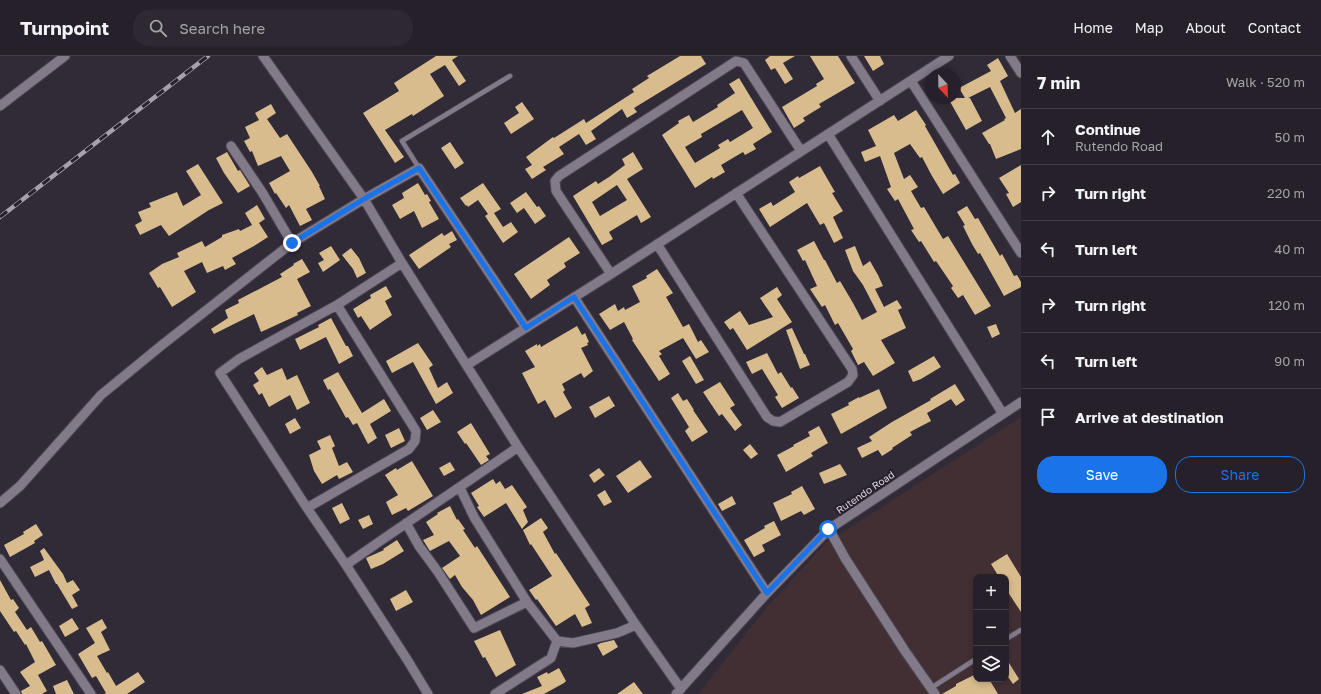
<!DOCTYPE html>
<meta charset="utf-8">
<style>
body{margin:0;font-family:"Golos Text",sans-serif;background:#2d2831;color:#f1f3f6}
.controls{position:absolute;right:12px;bottom:12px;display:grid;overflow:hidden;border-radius:8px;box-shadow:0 2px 6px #0003}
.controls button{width:36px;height:36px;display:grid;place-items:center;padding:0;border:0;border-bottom:1px solid #423e46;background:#252029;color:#f1f3f6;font:20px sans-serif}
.compass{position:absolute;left:925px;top:12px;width:36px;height:36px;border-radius:50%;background:#252029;box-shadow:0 2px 6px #0003;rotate:158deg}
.stop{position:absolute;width:12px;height:12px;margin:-9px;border:3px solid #1a73e8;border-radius:50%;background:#fff}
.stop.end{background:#1a73e8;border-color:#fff;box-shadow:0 1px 4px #0008}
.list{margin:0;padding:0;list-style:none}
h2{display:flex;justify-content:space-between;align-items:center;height:52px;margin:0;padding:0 16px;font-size:17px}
h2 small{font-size:13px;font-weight:400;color:#a3a3a8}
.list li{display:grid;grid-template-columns:26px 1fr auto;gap:12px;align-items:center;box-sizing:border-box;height:56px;padding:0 16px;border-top:1px solid #423e46}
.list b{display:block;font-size:15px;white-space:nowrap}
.list p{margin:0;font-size:13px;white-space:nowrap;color:#a3a3a8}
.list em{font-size:13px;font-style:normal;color:#a3a3a8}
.actions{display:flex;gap:8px;padding:12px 16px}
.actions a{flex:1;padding:9px 0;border:1px solid #1a73e8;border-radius:16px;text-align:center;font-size:14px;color:#1a73e8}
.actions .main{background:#1a73e8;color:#fff}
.icon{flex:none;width:22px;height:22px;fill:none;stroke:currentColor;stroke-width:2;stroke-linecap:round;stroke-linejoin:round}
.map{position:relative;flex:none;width:1021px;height:638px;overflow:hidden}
header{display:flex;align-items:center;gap:24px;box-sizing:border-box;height:56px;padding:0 20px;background:#252029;border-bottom:1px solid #423e46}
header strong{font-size:19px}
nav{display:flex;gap:22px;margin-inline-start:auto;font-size:14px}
.search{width:280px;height:36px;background:#2d2831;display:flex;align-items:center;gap:10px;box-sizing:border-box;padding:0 14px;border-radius:16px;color:#a3a3a8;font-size:15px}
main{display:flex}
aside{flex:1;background:#252029}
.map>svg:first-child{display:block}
.commercial{fill:#422f34;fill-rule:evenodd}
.building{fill:#d9bc8d;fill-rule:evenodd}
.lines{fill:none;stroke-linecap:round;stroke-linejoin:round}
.lane-casing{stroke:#4c4651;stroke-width:6}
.street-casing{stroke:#4c4651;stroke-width:11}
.lane{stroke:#827a89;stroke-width:4.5}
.street{stroke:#827a89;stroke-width:9}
.rail-casing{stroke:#a6a1aa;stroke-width:4.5}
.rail{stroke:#28202d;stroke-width:3;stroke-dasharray:9;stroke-linecap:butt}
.route{stroke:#1a73e8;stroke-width:5}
.labels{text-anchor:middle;stroke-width:4;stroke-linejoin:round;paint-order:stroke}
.street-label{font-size:10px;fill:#ded9e1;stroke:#28202d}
</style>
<header>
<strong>Turnpoint</strong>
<div class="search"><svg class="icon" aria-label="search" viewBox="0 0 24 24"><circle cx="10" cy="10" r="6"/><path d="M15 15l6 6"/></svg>Search here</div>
<nav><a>Home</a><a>Map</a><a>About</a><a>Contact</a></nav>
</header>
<main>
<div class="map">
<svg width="1021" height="638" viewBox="0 0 1021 638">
<rect width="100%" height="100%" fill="#312a37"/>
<path class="commercial" d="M 1021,361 L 1021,638 L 698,638 L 768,550 L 826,487 ZM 976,521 L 1006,521 L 1006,623 L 976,623 Z"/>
<path class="building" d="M 436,0 L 458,0 L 452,4 L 466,25 L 459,30 L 445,9 L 430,18 L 444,40 L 413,60 L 412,58 L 385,74 L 404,101 L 395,107 L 363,57 L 399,35 L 394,27 Z
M 680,0 L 701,0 L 706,8 L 634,52 L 637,56 L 627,62 L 622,53 L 591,75 L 596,83 L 586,89 L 579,78 L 559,91 L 564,98 L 543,111 L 546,114 L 532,123 L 525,113 L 532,109 L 526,101 L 553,81 L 554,82 L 584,63 L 586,67 L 634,36 L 632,33 L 649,22 L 647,20 Z
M 770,0 L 795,0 L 783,7 L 793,23 L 785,28 L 775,12 L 771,14 L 765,4 Z
M 810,0 L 838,0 L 855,27 L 819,48 L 821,51 L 803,62 L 805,65 L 794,72 L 782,51 L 817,30 L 816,28 L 824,23 Z
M 864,0 L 880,0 L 884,8 L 873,15 Z
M 998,2 L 1008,20 L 1000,25 L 1015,57 L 1021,53 L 1021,93 L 996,103 L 990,88 L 989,88 L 982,77 L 1005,64 L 1004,63 L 1006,62 L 990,31 L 968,42 L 970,42 L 982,65 L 966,74 L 948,42 L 965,42 L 959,32 L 991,15 L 987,9 Z
M 739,22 L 772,76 L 753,88 L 756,93 L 745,99 L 743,96 L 721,109 L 725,116 L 713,123 L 712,121 L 695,132 L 662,79 L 679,67 L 678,65 L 689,59 L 693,66 L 718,51 L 717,49 L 735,37 L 729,28 ZM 742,54 L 753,72 L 730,86 L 728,83 L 718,89 L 720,92 L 695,107 L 685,91 L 702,81 L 701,78 Z
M 522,46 L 534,63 L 511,78 L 504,67 L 519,57 L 515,51 Z
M 271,48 L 276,57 L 267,63 L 280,82 L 287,78 L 312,116 L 320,130 L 319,130 L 325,143 L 306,153 L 312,164 L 300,170 L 289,149 L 286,152 L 276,137 L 275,138 L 269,127 L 290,115 L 281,100 L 258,110 L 252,95 L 250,96 L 244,85 L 250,82 L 245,71 L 259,64 L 255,57 Z
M 916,54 L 926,69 L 925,70 L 953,119 L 955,118 L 960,127 L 943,138 L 932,120 L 922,101 L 920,102 L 910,88 L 894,97 L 904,123 L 910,119 L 918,131 L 911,135 L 921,152 L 924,151 L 943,183 L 948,180 L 991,250 L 975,259 L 963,239 L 958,242 L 951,232 L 953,230 L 936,205 L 934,206 L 921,185 L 919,186 L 911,174 L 914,173 L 898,143 L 895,145 L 887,133 L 891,131 L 880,100 L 865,106 L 861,96 L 876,90 L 868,74 L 894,59 L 898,65 Z
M 450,86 L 464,107 L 455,113 L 441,92 Z
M 227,96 L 238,115 L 240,114 L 250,130 L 238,137 L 224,117 L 216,102 Z
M 633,96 L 643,113 L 627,123 L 651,161 L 641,167 L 637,159 L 609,176 L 613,183 L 602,189 L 573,140 L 596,125 L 598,128 L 609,121 L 625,109 L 622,103 ZM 617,129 L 627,144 L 600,160 L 592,146 Z
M 198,108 L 223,147 L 209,154 L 169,180 L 161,169 L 140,179 L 135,169 L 142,165 L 138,156 L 151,151 L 149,147 L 177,136 L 183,150 L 201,139 L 186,115 Z
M 1021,109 L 1021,146 L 1013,151 L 1006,138 L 1009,137 L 999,122 Z
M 820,110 L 835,136 L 832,137 L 843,155 L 833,161 L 843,182 L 834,187 L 824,167 L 820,169 L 807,147 L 770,171 L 759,153 L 771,146 L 773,150 L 795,136 L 789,126 L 798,120 L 799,122 Z
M 418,127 L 425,139 L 427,138 L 431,145 L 429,146 L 439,163 L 422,172 L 414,155 L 400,163 L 392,149 L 404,142 L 402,137 Z
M 483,127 L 501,153 L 494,157 L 503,171 L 511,166 L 518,176 L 503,187 L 485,160 L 488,158 L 478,144 L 468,151 L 467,149 L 466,150 L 460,142 Z
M 526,136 L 537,151 L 539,150 L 546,160 L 535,168 L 524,152 L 517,157 L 510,147 Z
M 257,149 L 265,163 L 259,167 L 268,181 L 254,190 L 232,202 L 236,208 L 225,214 L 223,210 L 207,217 L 202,206 L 184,215 L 196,236 L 172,251 L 160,231 L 158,232 L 149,217 L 162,208 L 179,201 L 177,197 L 202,185 L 205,191 L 222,181 L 222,179 L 239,173 L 240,175 L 252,169 L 245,157 Z
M 967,150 L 975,163 L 978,162 L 1000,200 L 1002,198 L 1014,220 L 1017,219 L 1021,226 L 1021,231 L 1004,240 L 980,197 L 978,198 L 972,188 L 963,170 L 965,169 L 957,156 Z
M 452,175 L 457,184 L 449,188 L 451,191 L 419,213 L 409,199 L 442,177 L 444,180 Z
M 569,181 L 580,197 L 564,207 L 566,211 L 547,224 L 550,229 L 531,243 L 514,218 Z
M 814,185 L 824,204 L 825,204 L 837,227 L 840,225 L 853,247 L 862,264 L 877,256 L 863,229 L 853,215 L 845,194 L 855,190 L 863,210 L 870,205 L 878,219 L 883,230 L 875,233 L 884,251 L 897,244 L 902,252 L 898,254 L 906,272 L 881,284 L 895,307 L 873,320 L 864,306 L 858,309 L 851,295 L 853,293 L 838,267 L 835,269 L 825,249 L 822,251 L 810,233 L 817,230 L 805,204 L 803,205 L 797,194 Z
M 331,190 L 340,204 L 323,216 L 318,207 L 324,204 L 319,197 Z
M 351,192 L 359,202 L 366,217 L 357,222 L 353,213 L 342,199 Z
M 302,203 L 310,216 L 297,223 L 311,250 L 297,257 L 298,259 L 261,276 L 254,258 L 214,278 L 211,273 L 228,262 L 225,254 L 239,247 L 238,244 L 282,221 L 280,218 L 294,209 L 293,208 Z
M 657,213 L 673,237 L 666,241 L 683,271 L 689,268 L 698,286 L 701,284 L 709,296 L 696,303 L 683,282 L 659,295 L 662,298 L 659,300 L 670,318 L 659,325 L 632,284 L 633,283 L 624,266 L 610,274 L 599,258 L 615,248 L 618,255 L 624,251 L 625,254 L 640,246 L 632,230 L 647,222 L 646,220 Z
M 386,230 L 392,241 L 385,245 L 392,259 L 370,274 L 361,260 L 358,262 L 353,253 L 371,242 L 370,239 Z
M 777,231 L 782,239 L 777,243 L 792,266 L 747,294 L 733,272 L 730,274 L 724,266 L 740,255 L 749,269 L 773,261 L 760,242 Z
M 331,262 L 346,290 L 348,290 L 353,300 L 339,308 L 326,281 L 300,294 L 295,283 L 319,271 L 318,269 Z
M 996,268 L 1000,278 L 992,282 L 987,271 Z
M 577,270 L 582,279 L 585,277 L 589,286 L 587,287 L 588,289 L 581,292 L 593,315 L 584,322 L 581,317 L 562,328 L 565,334 L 563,336 L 572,352 L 555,362 L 545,344 L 538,348 L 522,317 L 535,311 L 525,295 L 537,288 L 537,290 L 540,288 L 541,291 Z
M 792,272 L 804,298 L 805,298 L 810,309 L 800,313 L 786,274 Z
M 418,287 L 433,309 L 429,312 L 438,332 L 447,326 L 453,337 L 436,348 L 413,306 L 392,317 L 386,305 Z
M 767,297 L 778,318 L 781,316 L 791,332 L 792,331 L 799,342 L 782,352 L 775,341 L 778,339 L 762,313 L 752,318 L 746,306 Z
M 690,300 L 704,324 L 696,328 L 682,305 Z
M 934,300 L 941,311 L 921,323 L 913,326 L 908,315 Z
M 262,311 L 267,319 L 282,312 L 287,324 L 297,319 L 310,347 L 297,354 L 290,339 L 269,351 L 262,337 L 259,339 L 253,329 L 259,325 L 254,317 Z
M 338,316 L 362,357 L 384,343 L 391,355 L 370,368 L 377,382 L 368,388 L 357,367 L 353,369 L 348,361 L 346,362 L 330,333 L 328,334 L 323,324 Z
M 720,326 L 735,349 L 730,352 L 742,369 L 735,375 L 722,358 L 719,360 L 703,336 Z
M 955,328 L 965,344 L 956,350 L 951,343 L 927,357 L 931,365 L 910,376 L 912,379 L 892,392 L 893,393 L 882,400 L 878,394 L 862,402 L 857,392 L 872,385 L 869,381 L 892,366 L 931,344 L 930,343 Z
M 879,333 L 887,352 L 841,378 L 831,358 L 849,349 L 848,347 L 859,341 L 859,342 Z
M 678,337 L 683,345 L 687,343 L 694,354 L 693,354 L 708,376 L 692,386 L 685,375 L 689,371 L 671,342 Z
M 609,340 L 615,350 L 595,362 L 589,351 Z
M 433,354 L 441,366 L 427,374 L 420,362 Z
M 295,362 L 301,372 L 290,378 L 285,368 Z
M 471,367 L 490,398 L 486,400 L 489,404 L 481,409 L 466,387 L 465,388 L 457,376 Z
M 819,370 L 828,387 L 811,397 L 813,400 L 786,416 L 777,399 L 794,390 L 793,389 L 810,380 L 808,376 Z
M 399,372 L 405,385 L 391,392 L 385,379 Z
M 330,379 L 335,390 L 332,392 L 339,410 L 347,406 L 353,416 L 339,423 L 337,419 L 322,428 L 314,415 L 309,399 L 321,393 L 317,385 Z
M 750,388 L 758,398 L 751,403 L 743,394 Z
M 640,404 L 652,421 L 628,437 L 616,420 Z
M 412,405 L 433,440 L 408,455 L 406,452 L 392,459 L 386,446 L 398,439 L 385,419 L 396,412 L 397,414 Z
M 450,406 L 455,414 L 444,420 L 439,412 Z
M 840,408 L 847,419 L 824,428 L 819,417 Z
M 599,412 L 605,419 L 594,427 L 589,419 Z
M 493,423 L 496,428 L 500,425 L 505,433 L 512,429 L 527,451 L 523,454 L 528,466 L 522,473 L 506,447 L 484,461 L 477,451 L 479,450 L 471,437 Z
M 802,430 L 815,453 L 804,459 L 801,455 L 781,465 L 773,447 L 792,438 L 791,436 Z
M 605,434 L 612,446 L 604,450 L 597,439 Z
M 732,440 L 736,448 L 722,455 L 718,448 Z
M 342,447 L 350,463 L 340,468 L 332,452 Z
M 450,450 L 457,464 L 458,463 L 465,473 L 463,474 L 475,492 L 477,490 L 510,541 L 481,559 L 473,544 L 462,531 L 455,519 L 450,523 L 442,512 L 460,500 L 449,485 L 430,495 L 423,484 L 434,479 L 426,466 L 438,458 L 437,457 Z
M 369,459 L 373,468 L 363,473 L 358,464 Z
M 541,462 L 548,472 L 543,476 L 555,498 L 556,497 L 590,549 L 585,552 L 592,567 L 582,571 L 575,558 L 556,570 L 537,543 L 536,544 L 529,534 L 552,520 L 531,488 L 530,489 L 523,474 Z
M 774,465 L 781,479 L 762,489 L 765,495 L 754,501 L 744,484 L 765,472 L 764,470 Z
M 36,468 L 43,479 L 34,485 L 35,487 L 10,501 L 4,489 L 24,478 L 23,476 Z
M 397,484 L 404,495 L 383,508 L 371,513 L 366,502 L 384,494 L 383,493 Z
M 44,492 L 63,518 L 67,527 L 73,524 L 80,534 L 72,539 L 78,550 L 72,553 L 57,528 L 56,528 L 49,514 L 35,521 L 30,511 L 44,504 L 40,495 Z
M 1007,498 L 1021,521 L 1021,556 L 1006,533 L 1006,521 L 999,521 L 991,508 Z
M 0,524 L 11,544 L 13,543 L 19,552 L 15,556 L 27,574 L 31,571 L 40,586 L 42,585 L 56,609 L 38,619 L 47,635 L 42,638 L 22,638 L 21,635 L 30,630 L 20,616 L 35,606 L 26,588 L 25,589 L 16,575 L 14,576 L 0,555 Z
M 406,534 L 413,546 L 396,555 L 390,543 Z
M 72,562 L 79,573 L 65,581 L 59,570 Z
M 102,563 L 107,572 L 101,576 L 110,594 L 97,600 L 107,617 L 108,616 L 116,630 L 138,616 L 145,626 L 127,638 L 104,638 L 106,637 L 96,620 L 92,622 L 78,598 L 95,587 L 86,572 Z
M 500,574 L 516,609 L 496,621 L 485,601 L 483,602 L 474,585 Z
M 614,584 L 618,591 L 603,600 L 597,589 L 601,587 Z
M 1006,602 L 1019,623 L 1013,628 L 1006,618 Z
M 559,612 L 566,625 L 564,627 L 544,638 L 522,638 L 542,630 L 537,621 L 547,616 L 548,618 Z
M 974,619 L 976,623 L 989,623 L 998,638 L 942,638 L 956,630 L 956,628 Z
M 67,624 L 74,638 L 56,638 L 53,630 Z
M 634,626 L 643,638 L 617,638 Z"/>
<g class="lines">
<g class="lane-casing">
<path id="lane" d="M 419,112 L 402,85 L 510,20
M 1006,583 L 1021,574
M 931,632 L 976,603"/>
</g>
<g class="street-casing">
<path id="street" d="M 263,0 L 364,143 L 402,207 L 518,391 L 636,569 L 681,633
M 851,0 L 880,45
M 1010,0 L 1021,17
M 911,25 L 1021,197
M 0,50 L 65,0
M 828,78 L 1003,358
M 231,90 L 262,136 L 292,187
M 657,188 L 767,361 L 773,365 L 780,366 L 848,326 L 853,319 L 852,313 L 736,137
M 611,218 L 556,135 L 555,125 L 559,120 L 736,5 L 744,7 L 801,95
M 574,241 L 767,537
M 337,249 L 416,375 L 415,385 L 409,393 L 307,452 L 346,509 C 402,469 461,431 518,391
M 467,309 L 611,218 L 949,0
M 460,432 L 474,461 L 527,546
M 0,447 L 20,430 L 101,339 L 162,289 L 292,187 L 364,143 L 419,112 L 526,272
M 307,452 L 220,317 L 239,303 L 337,249 L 402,207
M 406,467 L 419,490 L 438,516 L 474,572 L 527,546 L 557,585 L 573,587 L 617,577 L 636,569
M 829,473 L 845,502 L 905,595 L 935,638
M 0,503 L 91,638
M 346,509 L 408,605 L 428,638
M 0,614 L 16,638
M 495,638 L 551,602 L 557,585
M 676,638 L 767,537 L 829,473 L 1021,346"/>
</g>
<use href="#lane" class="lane"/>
<use href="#street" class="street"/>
<g class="rail-casing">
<path id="rail" d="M 0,161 L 208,0"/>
</g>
<use href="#rail" class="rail"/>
</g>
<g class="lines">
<path class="route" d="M 292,187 L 364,143 L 419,112 L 526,272 L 574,241 L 767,537 L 828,473"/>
</g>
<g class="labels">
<g class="street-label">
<text transform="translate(865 436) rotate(-34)" y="4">Rutendo Road</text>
</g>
</g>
</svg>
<div class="controls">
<button>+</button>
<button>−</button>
<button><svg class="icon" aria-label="layers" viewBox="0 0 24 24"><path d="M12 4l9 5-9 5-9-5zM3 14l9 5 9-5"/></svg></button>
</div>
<svg class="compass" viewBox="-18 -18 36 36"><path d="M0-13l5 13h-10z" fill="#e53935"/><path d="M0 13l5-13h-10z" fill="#a3a3a8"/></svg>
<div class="stop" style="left:828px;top:473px"></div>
<div class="stop end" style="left:292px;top:187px"></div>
</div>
<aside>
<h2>7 min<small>Walk · 520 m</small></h2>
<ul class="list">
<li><svg class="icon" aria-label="ahead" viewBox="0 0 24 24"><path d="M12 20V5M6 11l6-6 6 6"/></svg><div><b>Continue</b><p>Rutendo Road</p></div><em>50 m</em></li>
<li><svg class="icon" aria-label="right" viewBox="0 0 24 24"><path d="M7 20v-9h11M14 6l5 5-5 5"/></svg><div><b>Turn right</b></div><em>220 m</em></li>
<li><svg class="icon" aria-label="left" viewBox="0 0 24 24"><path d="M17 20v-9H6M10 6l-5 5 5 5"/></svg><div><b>Turn left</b></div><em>40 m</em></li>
<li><svg class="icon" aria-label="right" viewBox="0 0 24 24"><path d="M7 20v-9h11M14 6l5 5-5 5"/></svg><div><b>Turn right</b></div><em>120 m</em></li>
<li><svg class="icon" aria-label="left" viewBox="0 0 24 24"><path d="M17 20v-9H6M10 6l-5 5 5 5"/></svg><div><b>Turn left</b></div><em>90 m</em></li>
<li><svg class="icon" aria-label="arrive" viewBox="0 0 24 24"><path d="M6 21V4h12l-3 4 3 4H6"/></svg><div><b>Arrive at destination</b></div></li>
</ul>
<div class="actions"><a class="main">Save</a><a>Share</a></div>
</aside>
</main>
